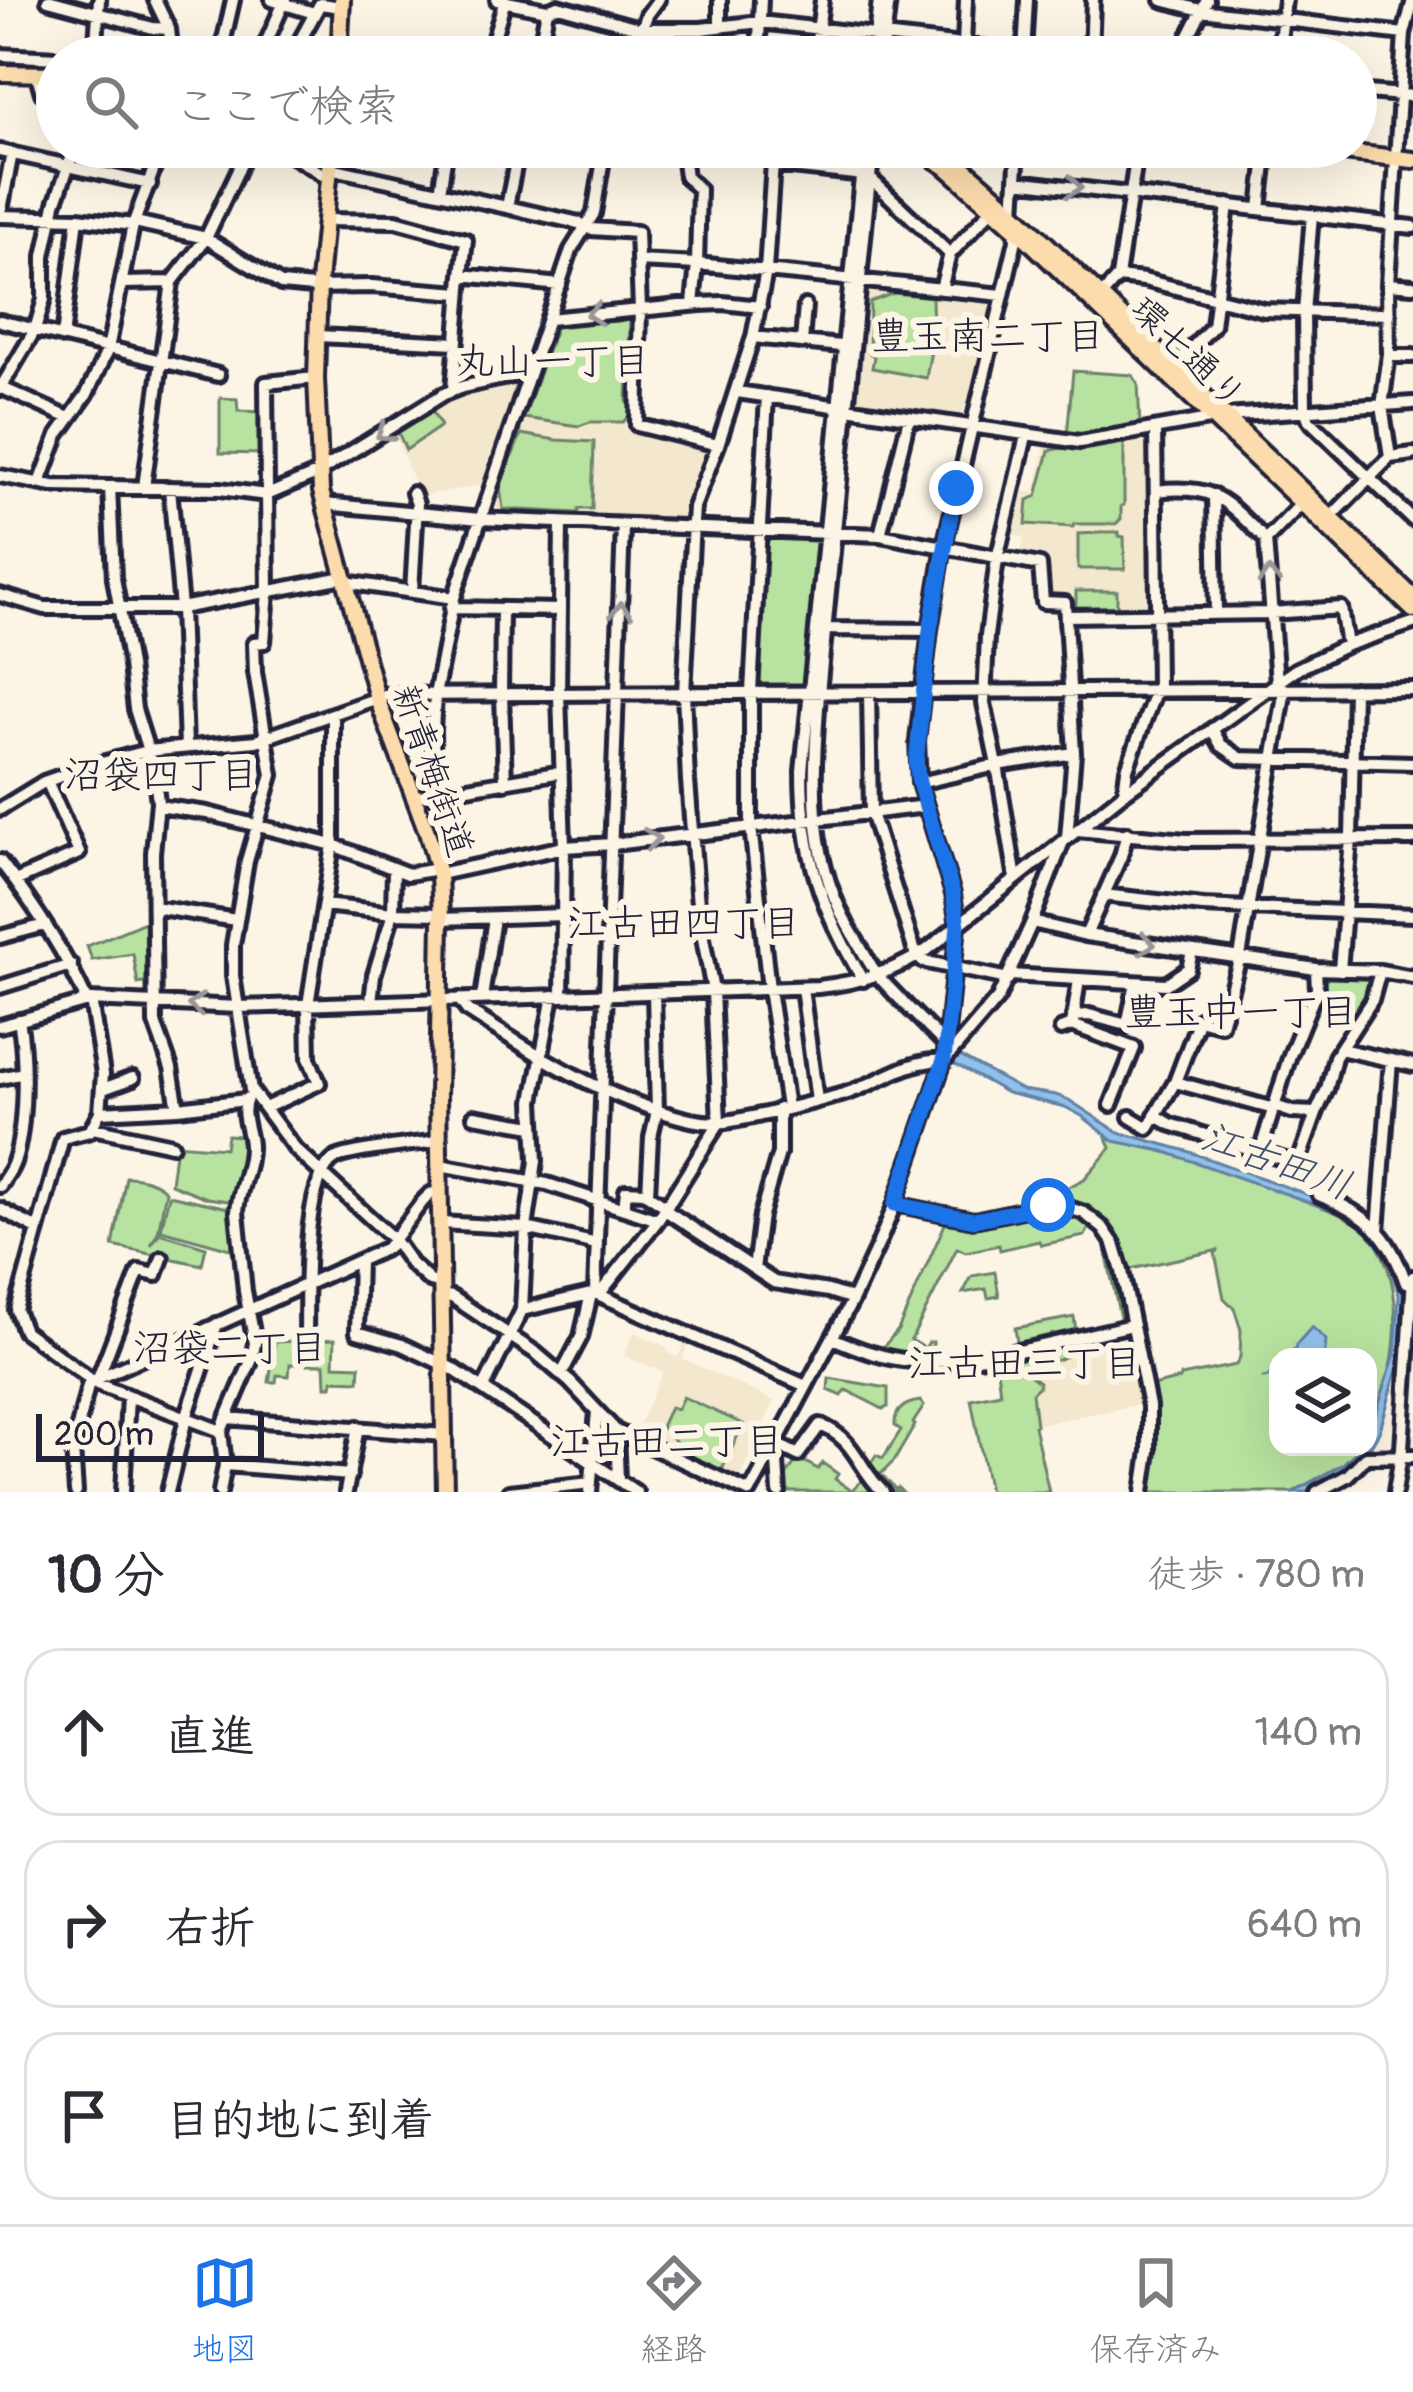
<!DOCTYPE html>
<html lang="ja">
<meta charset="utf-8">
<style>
body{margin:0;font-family:Pangolin,"Klee One",sans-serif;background:#f7f7f7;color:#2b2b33}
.controls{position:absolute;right:36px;bottom:36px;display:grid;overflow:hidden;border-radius:24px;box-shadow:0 12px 48px #0002}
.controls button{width:108px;height:108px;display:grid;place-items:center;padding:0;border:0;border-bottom:3px solid #e1e1e2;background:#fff;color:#2b2b33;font:60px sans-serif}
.scale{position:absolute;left:36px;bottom:30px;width:228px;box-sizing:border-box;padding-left:12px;border:6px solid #22223b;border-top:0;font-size:33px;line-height:42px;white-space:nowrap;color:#22223b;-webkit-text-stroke:9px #fcf5e5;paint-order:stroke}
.stop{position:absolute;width:36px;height:36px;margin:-27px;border:9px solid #1a73e8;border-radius:50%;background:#fff}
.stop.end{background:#1a73e8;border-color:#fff;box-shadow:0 3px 12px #0008}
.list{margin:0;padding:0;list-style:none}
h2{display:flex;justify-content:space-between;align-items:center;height:156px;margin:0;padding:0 48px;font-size:51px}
h2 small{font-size:39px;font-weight:400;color:#7c7c81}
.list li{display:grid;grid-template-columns:78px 1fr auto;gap:36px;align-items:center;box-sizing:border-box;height:168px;margin:0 24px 24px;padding:0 24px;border:3px solid #e1e1e2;border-radius:36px}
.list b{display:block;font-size:45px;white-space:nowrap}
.list em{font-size:39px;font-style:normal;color:#7c7c81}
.icon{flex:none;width:66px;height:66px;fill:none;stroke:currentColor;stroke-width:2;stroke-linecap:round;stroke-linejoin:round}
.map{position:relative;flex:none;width:1413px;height:1492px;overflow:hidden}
.search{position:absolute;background:#fff;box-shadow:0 12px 48px #0002;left:36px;right:36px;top:36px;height:132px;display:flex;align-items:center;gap:30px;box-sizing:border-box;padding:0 42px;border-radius:66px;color:#7c7c81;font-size:45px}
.sheet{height:732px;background:#fff}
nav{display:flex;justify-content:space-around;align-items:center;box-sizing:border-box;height:168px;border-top:3px solid #e1e1e2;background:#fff;font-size:33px;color:#7c7c81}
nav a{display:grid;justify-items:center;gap:6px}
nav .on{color:#1a73e8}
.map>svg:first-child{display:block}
.built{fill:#f3e7cd}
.green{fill:#b8e29f;stroke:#6d826d;stroke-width:3}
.water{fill:#90c1eb;stroke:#6481a5;stroke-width:3}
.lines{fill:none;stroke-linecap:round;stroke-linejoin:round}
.stream{stroke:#6481a5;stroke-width:3}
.minor-casing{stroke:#22223b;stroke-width:20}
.major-casing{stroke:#22223b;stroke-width:22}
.minor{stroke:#fcf5e5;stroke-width:10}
.major{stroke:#fcdcac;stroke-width:14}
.oneway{stroke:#9a9698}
.route{stroke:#1a73e8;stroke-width:15}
.labels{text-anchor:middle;stroke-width:12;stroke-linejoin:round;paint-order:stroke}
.street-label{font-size:36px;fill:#22223b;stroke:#fcf5e5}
.neighbourhood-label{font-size:39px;fill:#22223b;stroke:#fcf5e5}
.water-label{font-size:39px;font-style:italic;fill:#435270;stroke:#fcf5e5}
</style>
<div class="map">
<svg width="1413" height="1492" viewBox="0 0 1413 1492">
<rect width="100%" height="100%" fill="#fcf5e5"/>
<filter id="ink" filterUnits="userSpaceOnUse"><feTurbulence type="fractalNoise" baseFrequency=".00833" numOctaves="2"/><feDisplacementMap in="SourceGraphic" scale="24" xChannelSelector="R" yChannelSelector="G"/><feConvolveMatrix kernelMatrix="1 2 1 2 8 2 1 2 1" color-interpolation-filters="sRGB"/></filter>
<g filter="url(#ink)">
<path class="built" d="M 865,287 L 995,301 L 967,420 L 855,404 Z
M 632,314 L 635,317 L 633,429 L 711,449 L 688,525 L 486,516 L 489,484 L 419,496 L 394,431 L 455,391 L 521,376 L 533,381 L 554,323 Z
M 1147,435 L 1152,438 L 1152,607 L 1147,611 L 1072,611 L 1068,598 L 1047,596 L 1046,561 L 1020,556 L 1024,537 L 1006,533 L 1017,491 L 1035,493 L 1046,442 Z
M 1133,1325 L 1148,1403 L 1034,1425 L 1018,1349 Z
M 634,1332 L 667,1347 L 667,1352 L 678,1357 L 687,1338 L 689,1339 L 683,1359 L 775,1401 L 737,1482 L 635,1434 L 662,1374 L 661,1371 L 624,1356 Z"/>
<path class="green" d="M 894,293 L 932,297 L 933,340 L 926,378 L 872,368 L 874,356 L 869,353 L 870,302 Z
M 630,320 L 627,401 L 631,403 L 629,416 L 623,422 L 590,422 L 579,426 L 524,418 L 556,325 Z
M 1073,371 L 1132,375 L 1138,383 L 1140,426 L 1084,437 L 1067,436 Z
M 220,398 L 237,399 L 238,411 L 263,412 L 263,454 L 220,453 Z
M 431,409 L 441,426 L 406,450 L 398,432 Z
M 521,434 L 556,440 L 594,442 L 592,509 L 579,509 L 578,513 L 503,509 L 500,487 Z
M 1124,442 L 1124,505 L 1121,506 L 1121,519 L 1116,524 L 1074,524 L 1073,527 L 1026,524 L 1028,500 L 1037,496 L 1049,451 C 1071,444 1100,446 1124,442 Z
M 1119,532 L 1119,536 L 1124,537 L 1125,569 L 1078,569 L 1078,534 Z
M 766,534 L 819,537 L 821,539 L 805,681 L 802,684 L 758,684 L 755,680 L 763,536 Z
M 1076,591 L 1117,591 L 1117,609 L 1076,609 Z
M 152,919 L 149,982 L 138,984 L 133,954 L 92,960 L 87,946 Z
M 1322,974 L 1376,976 L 1375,986 L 1354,1020 L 1315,1003 Z
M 227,1135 L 241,1136 L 245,1146 L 235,1202 L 207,1198 L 171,1184 L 176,1144 L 225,1148 Z
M 1106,1135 C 1127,1146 1154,1148 1177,1155 C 1220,1170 1264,1185 1307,1201 C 1326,1209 1349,1215 1365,1229 C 1413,1282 1397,1375 1368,1436 L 1368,1357 L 1278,1357 L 1278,1447 L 1361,1447 L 1343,1464 L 1293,1492 L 1135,1492 L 1143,1490 L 1145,1388 L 1180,1379 L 1181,1376 L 1236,1365 L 1240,1357 L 1241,1330 L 1234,1308 L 1224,1298 L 1215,1253 L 1219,1250 L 1122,1271 L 1133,1325 L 1122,1327 L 1104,1243 L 1098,1232 L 1090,1226 L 1085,1236 L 1041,1245 L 1039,1241 L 1000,1250 L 999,1245 L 966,1252 L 957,1248 L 911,1340 L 925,1348 L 929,1342 L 933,1342 L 932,1361 L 924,1362 L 922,1377 L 895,1358 L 877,1354 L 898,1330 L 949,1215 L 974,1220 L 1048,1205 L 1063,1190 L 1084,1179 L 1111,1148 Z
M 126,1177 C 140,1177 156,1181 166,1191 L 158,1232 L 151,1245 L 160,1233 L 206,1247 L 202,1265 L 113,1246 Z
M 169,1195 L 233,1209 L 234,1250 L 161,1230 Z
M 995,1272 L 999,1296 L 988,1298 L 986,1289 L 963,1293 L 972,1276 Z
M 1074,1317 L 1077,1337 L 1070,1339 L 1070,1353 C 1058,1364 1042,1360 1031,1372 L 1031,1376 L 1039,1382 L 1039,1386 L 1032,1393 L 1036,1425 L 1034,1426 L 1049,1492 L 989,1492 L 971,1399 L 1000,1393 L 997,1369 L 988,1370 L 985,1356 L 1018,1349 L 1015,1328 Z
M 335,1339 L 334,1365 L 360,1366 L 359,1381 L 333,1380 L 332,1386 L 326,1386 L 325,1364 L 290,1364 L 289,1376 L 277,1375 L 276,1382 L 269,1382 L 275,1342 Z
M 829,1378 L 888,1388 L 888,1407 L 883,1409 L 846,1390 L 842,1396 L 828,1390 Z
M 683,1397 L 743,1424 L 721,1472 L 676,1451 L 678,1444 L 661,1427 L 670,1407 L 677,1409 Z
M 920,1401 L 924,1406 L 913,1423 L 915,1425 L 894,1461 L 881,1474 L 895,1489 L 898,1488 L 902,1492 L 783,1492 L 783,1480 L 798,1458 L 818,1469 L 823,1463 L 838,1474 L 835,1479 L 852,1491 L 866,1476 L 855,1453 L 865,1451 L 866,1461 L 870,1464 L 876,1455 L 883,1458 L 901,1430 L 895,1426 C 894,1410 905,1403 920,1401 Z"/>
<path class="water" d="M 958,1055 L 1022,1090 L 1056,1095 L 1069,1100 L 1118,1132 L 1187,1151 L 1345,1208 L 1385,1243 L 1402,1280 L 1404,1294 L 1401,1356 L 1380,1430 L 1363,1460 L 1312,1492 L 1293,1492 L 1343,1464 L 1361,1447 L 1368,1447 L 1368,1437 L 1395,1354 L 1399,1295 L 1388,1260 L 1366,1230 L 1341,1214 L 1292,1196 L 1163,1151 L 1114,1141 L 1082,1116 L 1065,1107 L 1007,1093 L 951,1062 Z
M 1312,1327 L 1326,1340 L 1325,1352 L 1320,1356 L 1294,1354 L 1296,1345 Z"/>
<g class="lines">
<path class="stream" d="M 1285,1357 L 1294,1349
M 1263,1378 L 1268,1377 L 1278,1365"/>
<g class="minor-casing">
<path id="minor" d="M 48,0 L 153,28 L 169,29
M 155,0 L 169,29 L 172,57
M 272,0 L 314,13
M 497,0 L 547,10 L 558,6 L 642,29 L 701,29 L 760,22 L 1069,57
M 1162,0 L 1201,10 L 1404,34
M 547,10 L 541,42 L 605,57
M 720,27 L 720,0
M 964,45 L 966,0
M 1024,54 L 1027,0
M 0,55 L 57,58
M 95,57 L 99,0
M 220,57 L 233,0
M 260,57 L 285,0
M 291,57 L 320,4 L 342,7
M 488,57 L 505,0
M 632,57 L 647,15 L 658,0
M 758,57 L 761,0
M 815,57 L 822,0
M 873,57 L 879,0
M 882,57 L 889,0
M 1091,57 L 1093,0
M 1178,57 L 1207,0
M 1278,57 L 1285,0
M 38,79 L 42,93 L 57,96
M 1356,91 L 1413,96
M 277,147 L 329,178
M 873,147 L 819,693 C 813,782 806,859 855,938 C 863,951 870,966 880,978 C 901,1001 924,1023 946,1045
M 0,151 L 150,184
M 773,165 L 855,174 L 870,178 L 950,254
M 330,168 L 579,223 L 591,229 L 637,232 L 640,309 L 637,425 L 718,445
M 1016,181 L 1413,227
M 440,192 L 447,147
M 507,207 L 519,147
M 1260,209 L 1267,147
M 0,215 L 12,153
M 1312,215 L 1304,312 L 1305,410 L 1309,420 L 1413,520
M 0,216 L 78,218 L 133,225
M 324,220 L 396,221 L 466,240 L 462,275
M 135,222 L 206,238 L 281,284 L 313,287 L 372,286 L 460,293
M 638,261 L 697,264 L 699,189 L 686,177 L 682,147
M 1118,277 L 1144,280 L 1264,310 L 1389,314
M 123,283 L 172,282
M 1388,284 L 1413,286
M 941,289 L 950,254 L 993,208
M 1101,296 L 1118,277 L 1138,147
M 693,304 L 697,264 L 1002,295
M 549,319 L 700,304 L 723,303 L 760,307
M 0,321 L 218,375
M 318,336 L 456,343
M 63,337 L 78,218
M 753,337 L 850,347
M 802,342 L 805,306
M 1389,356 L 1413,356
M 1175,366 L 1213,326 L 1228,205
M 316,378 L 266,383 L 268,592 L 264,642 L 254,643 L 255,672 L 272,775 L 247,861 L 233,945 L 233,976 L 251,1090 L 295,1149 L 394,1240 L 411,1264 L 430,1281 L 441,1284
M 0,387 L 69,418
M 0,389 L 35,330 L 44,299 L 44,256 L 55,204 L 75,147
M 453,390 L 462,275 L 560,285
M 737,392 L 1080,442 L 1226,416 L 1413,403
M 767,396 L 751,692 L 751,827 L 769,989 L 787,1107
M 1390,457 L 1382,406 L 1389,354 L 1388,284 L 1404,34 L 1413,0
M 0,476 L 53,486 L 220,489 L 267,495 L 314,475 L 444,394 L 462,387 L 530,372
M 40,483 L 58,435 L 87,394 L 108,349 L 133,225 L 162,147
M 110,487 L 114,578 L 130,665 L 135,709 L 154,770 L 158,802 L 153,853 L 155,1023 L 171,1068 L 178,1108
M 144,487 L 172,282 L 206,238 L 249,147
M 170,488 L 181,608 L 186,747
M 1156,491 C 1217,484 1225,501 1266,540 L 1277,682
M 1214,495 L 1216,613
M 324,504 L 480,519 L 880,535 L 1040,565 L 1043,602 L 1065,603 L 1074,753 L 1067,838
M 1331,517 L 1390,457 L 1413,454
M 561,523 L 559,694 L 564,847 L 562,996
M 880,535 L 909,418
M 1266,540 L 1302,503
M 345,582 L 454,598
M 412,592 L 417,504 L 413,493
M 0,595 L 45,608 L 181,608 L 344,577
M 451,608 L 560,610
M 1066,616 L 1271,613 L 1341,608 L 1347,645
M 825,629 L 930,630
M 869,692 L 871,813 L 915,952 L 922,961 L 1008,979
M 501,695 L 502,610
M 502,695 L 505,783
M 1212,729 L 1221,745 L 1240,758 L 1413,763
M 919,783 L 997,765 L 1074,753
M 1124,793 L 1127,769 L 1158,684 L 1155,429
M 434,795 L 433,731 L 435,695 L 454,598 L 571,250 L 594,213 L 605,147
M 414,797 L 562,772
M 158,806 L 207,813 L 333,845 L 408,874 L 438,869
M 0,809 L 44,782 L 87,767 L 147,751 L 256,741 L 386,695 L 1413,689
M 1077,830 L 1186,840 L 1413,839
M 0,861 C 34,905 64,950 87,1001
M 439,874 L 564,847 L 613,844 L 926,806
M 1016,879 L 997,765 L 984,703 L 987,636 L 997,559 L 1026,436
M 15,881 L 79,853 L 47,781
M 1103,895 L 1203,906 L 1413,915
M 324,905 L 393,913 L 441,914
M 154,907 L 236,920
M 441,919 L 563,915
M 1032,922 L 1086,935 L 1316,969 L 1380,971 L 1413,977
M 1086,935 L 1121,856 L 1127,833
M 0,937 L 45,925
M 1340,970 L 1351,839 L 1354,689
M 1009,975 L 1166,984 L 1188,969 L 1192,951
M 863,980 C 821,908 802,855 802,771 L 864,147
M 0,987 L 71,965
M 802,988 L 817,1101
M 482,998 L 494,918
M 459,999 L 467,1010 C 530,1051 590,1090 662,1112 C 681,1118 704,1125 725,1122 C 761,1117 805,1104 841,1095 C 876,1086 908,1058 944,1061 L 998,998 L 1032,922 L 1062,844
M 91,1000 L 103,1074 L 100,1112
M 371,1002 L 374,975 L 393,913 L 394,869
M 1073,1016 L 1089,1015 L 1127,1025 L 1136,983
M 1072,1025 L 1134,1048 L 1111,1105
M 0,1026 L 91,1000 L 238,1007 L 818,987 C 857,983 894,972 927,950 L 1124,793 L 1295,670 L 1347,645 L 1413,623
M 1061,1029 L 1072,1025 L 1079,980
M 1340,1049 L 1413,1065
M 0,1078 L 24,1073
M 1175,1082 L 1274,1109
M 103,1089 L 133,1078
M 1275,1106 L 1292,1112 L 1316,1113
M 265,1108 L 319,1083 L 309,1058 L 308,1005 L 333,845 L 333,715
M 1155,1115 L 1170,1124 L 1298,1164 L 1317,1111 L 1327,1089 L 1335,1057 L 1372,1000 L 1380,971
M 474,1116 L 533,1126
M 1130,1117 L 1148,1128 L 1175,1082 L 1199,1019 L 1221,1025 L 1240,957 L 1285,689
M 93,1128 L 172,1145
M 1260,1152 L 1290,1055 L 1317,989 L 1316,969
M 439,1165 L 547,1184 L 658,1220
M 0,1186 C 5,1178 11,1171 14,1162 C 26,1127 26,1056 19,1020
M 648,1194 L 651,1137 L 657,1111 L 654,993
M 1319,1195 C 1367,1214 1389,1233 1406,1283 L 1413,1283
M 895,1204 L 974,1220 L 1041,1206 L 1063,1206 L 1084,1213 L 1103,1228 L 1114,1244 L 1122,1271 L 1149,1406 L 1149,1451 L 1143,1492
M 0,1209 L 37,1229
M 624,1209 L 626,1191 L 644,1192 L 667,1207
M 665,1210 L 774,1282 L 828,1291 L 853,1299
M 440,1223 L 526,1228 L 597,1244
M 1378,1231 L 1391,1060
M 359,1261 L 357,1332 L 402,1345 L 453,1369 L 636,1492
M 754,1269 L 761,1215 L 779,1153 L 779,1109
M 595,1293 L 602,1291 L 658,1220 L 719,1123 L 713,991 L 699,917 L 688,781 L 684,693 L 693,522 L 694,507 L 718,445 L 753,337 L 766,271 L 774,147
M 595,1293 L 623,526
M 441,1295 L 452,1297 L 536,1353 L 570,1382 L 616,1431 L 750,1492 L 853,1299 L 878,1245 L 895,1204 L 944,1061 L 958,926 L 953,894 L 919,783 L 917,741 L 930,630 L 944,546 L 1016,240 L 1014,213 L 1018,147
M 522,1310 L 595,1293 L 806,1386
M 832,1338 C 858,1349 884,1359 913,1361 C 976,1367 1070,1338 1133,1325
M 306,1339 C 307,1301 301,1177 336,1158 C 348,1151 422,1143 439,1141
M 561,1375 L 581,1337 L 591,1294
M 99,1376 L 139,1271 L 156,1275 L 162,1258
M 484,1387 L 522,1310 L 526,1228 L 536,1161 L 533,1101 L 553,996
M 226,1418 L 444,1435
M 221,1431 L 97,1384 L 24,1331 L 16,1310 L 63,1138 L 90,1131 L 100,1112 L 178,1108 L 246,1100
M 616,1431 L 618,1480
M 776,1444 L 798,1455 L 820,1425 C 856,1439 857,1467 883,1492
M 776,1447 L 779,1492
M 225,1465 L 350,1475
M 76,1492 L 73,1448 L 88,1386 L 92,1381 L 387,1248 L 423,1201 L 430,1194 L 439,1192
M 123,1492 L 128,1396
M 168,1492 L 186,1418 L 217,1324
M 220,1492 L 225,1465 L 221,1431 L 252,1359 L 255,1343 L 245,1291 L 237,1212 C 238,1190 251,1168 250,1145 C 249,1128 240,1115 247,1098
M 346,1492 L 358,1427
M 509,1492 L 591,1483
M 590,1492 L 597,1411
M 1317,1492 L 1347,1476 L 1366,1457 L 1413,1456
M 1395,1492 L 1402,1448 L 1413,1277"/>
</g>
<g class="major-casing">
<path id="major" d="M 339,57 L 342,0
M 0,73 L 57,74
M 332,147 L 319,282 L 316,378 L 321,491 L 377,698 L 427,832 L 439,874 L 441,919 L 438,1096 L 445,1492
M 915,147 L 946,167 L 1028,240 L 1413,610
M 940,147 L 1001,200 L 1413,597
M 1300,147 L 1413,160"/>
</g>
<use href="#minor" class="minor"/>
<use href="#major" class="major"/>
</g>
<defs><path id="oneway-chevron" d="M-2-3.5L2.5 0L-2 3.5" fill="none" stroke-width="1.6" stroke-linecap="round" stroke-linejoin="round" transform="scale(3)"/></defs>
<g class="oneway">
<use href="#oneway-chevron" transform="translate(1074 187) rotate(7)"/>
<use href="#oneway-chevron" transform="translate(594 314) rotate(173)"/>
<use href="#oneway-chevron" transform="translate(384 433) rotate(148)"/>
<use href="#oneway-chevron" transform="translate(1269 576) rotate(-94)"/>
<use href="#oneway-chevron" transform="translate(621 610) rotate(-89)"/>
<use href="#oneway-chevron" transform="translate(652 839) rotate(-8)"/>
<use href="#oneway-chevron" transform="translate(1147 944) rotate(8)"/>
<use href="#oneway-chevron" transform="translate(196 1005) rotate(-177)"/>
</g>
</g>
<g class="lines" filter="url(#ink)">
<path class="route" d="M 956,488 L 930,630 L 916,763 L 919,783 L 953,894 L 958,926 L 944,1060 L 895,1204 L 974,1220 L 1048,1205"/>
</g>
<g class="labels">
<g class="street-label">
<text transform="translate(1189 352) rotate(44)" y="13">環七通り</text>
<text transform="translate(434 770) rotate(71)" y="13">新青梅街道</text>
</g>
<g class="neighbourhood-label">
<text x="988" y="349">豊玉南二丁目</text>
<text x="553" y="374">丸山一丁目</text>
<text x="161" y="788">沼袋四丁目</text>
<text x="684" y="936">江古田四丁目</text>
<text x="1241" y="1025">豊玉中一丁目</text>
<text x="230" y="1361">沼袋二丁目</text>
<text x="1025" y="1376">江古田三丁目</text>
<text x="667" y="1454">江古田二丁目</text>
</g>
<g class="water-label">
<text transform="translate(1277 1160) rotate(20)" y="14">江古田川</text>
</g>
</g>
</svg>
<div class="controls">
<button><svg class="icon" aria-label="layers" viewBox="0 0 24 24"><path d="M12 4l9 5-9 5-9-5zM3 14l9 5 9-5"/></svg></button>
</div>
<div class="scale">200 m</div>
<div class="stop" style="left:1048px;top:1205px"></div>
<div class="stop end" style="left:956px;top:488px"></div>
<div class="search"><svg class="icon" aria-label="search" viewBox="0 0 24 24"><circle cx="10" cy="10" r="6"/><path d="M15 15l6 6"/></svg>ここで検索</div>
</div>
<section class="sheet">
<h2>10 分<small>徒歩 · 780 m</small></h2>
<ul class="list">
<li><svg class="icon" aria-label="ahead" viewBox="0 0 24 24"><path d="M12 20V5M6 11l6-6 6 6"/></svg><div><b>直進</b></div><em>140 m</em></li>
<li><svg class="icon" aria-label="right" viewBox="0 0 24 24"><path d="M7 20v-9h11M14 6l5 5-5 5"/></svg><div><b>右折</b></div><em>640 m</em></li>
<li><svg class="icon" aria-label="arrive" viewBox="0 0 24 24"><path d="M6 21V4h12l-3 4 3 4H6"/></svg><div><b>目的地に到着</b></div></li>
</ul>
</section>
<nav>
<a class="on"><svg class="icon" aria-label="map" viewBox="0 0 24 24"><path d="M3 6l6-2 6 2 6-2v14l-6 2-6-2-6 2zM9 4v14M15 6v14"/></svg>地図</a>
<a><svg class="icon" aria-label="directions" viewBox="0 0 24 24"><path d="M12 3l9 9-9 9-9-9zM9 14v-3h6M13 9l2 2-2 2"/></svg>経路</a>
<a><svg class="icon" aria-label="saved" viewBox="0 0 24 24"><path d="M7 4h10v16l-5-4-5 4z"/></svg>保存済み</a>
</nav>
